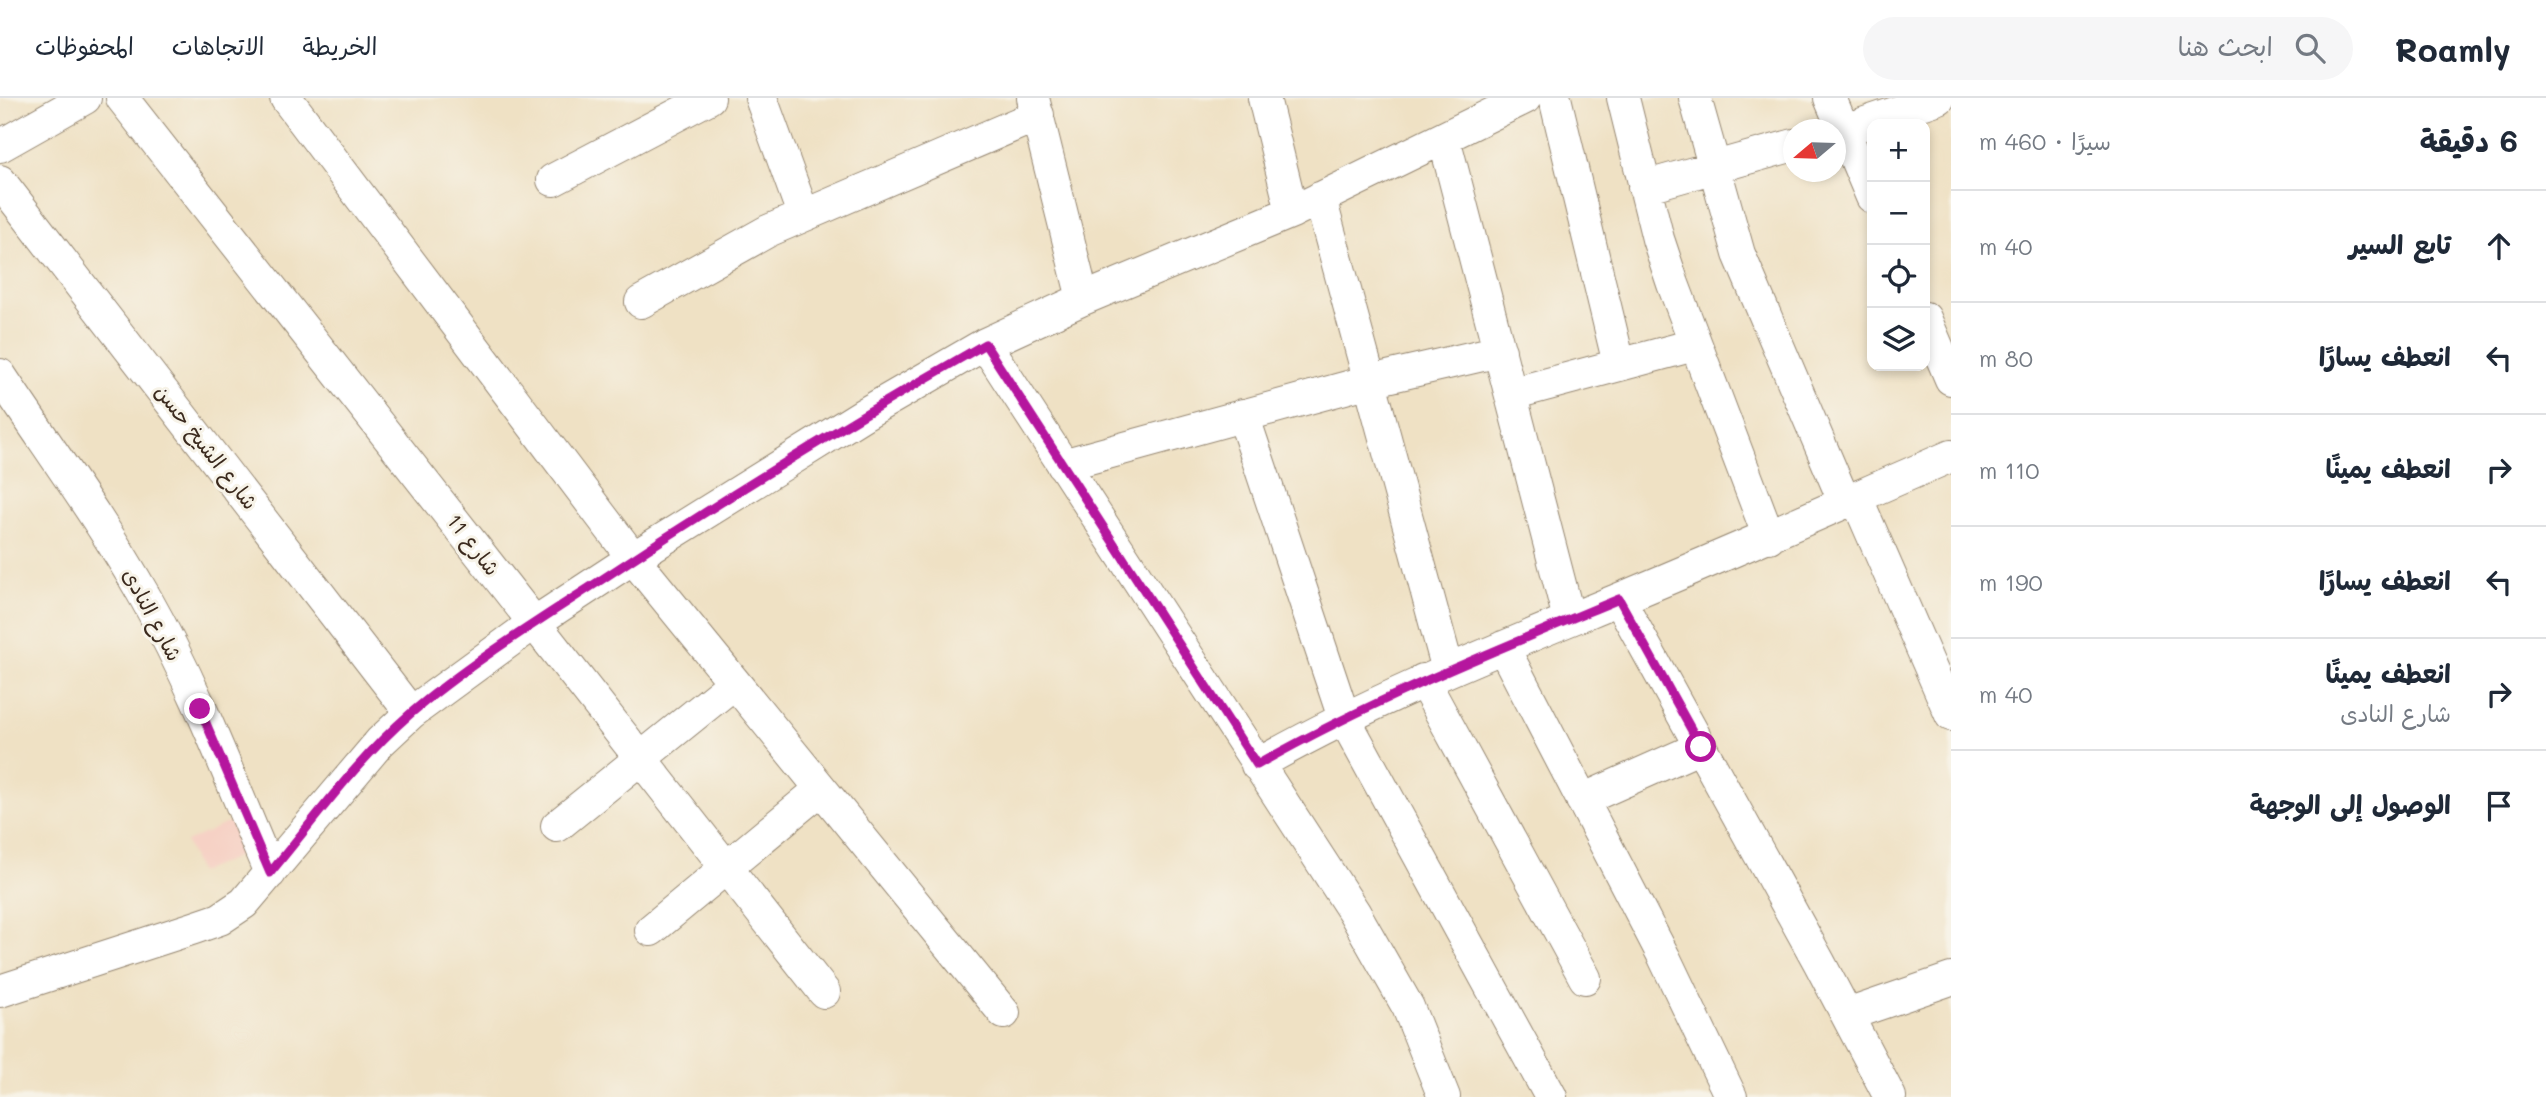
<!DOCTYPE html>
<html lang="ar">
<meta charset="utf-8">
<style>
body{margin:0;font-family:Mali,"Playpen Sans Arabic",sans-serif;background:#f6f6f7;color:#1f2937;direction:rtl}
.controls{position:absolute;right:21px;top:21px;display:grid;overflow:hidden;border-radius:14px;box-shadow:0 4px 10px #0003}
.controls button{width:63px;height:63px;display:grid;place-items:center;padding:0;border:0;border-bottom:2px solid #e0e1e3;background:#fff;color:#1f2937;font:35px sans-serif}
.compass{position:absolute;left:1783px;top:21px;width:63px;height:63px;border-radius:50%;background:#fff;box-shadow:0 4px 10px #0003;rotate:251deg}
.stop{position:absolute;width:21px;height:21px;margin:-16px;border:5px solid #b5179e;border-radius:50%;background:#fff}
.stop.end{background:#b5179e;border-color:#fff;box-shadow:0 2px 7px #0008}
.list{margin:0;padding:0;list-style:none}
h2{display:flex;justify-content:space-between;align-items:center;height:91px;margin:0;padding:0 28px;font-size:30px}
h2 small{font-size:23px;font-weight:400;color:#747a83}
.list li{display:grid;grid-template-columns:46px 1fr auto;gap:21px;align-items:center;box-sizing:border-box;height:112px;padding:0 28px;border-top:2px solid #e0e1e3}
.list b{display:block;font-size:26px;white-space:nowrap}
.list p{margin:0;font-size:23px;white-space:nowrap;color:#747a83}
.list em{font-size:23px;font-style:normal;color:#747a83}
.icon{flex:none;width:38px;height:38px;fill:none;stroke:currentColor;stroke-width:2;stroke-linecap:round;stroke-linejoin:round}
.map{position:relative;flex:none;width:1951px;height:999px;overflow:hidden;direction:ltr}
header{display:flex;align-items:center;gap:42px;box-sizing:border-box;height:98px;padding:0 35px;background:#fff;border-bottom:2px solid #e0e1e3}
header strong{font-size:33px}
nav{display:flex;gap:38px;margin-inline-start:auto;font-size:24px}
.search{width:490px;height:63px;background:#f6f6f7;display:flex;align-items:center;gap:18px;box-sizing:border-box;padding:0 24px;border-radius:38px;color:#747a83;font-size:26px}
main{display:flex}
aside{flex:1;background:#fff}
.map>svg:first-child{display:block}
.built{fill:#f6d1c5}
.lines{fill:none;stroke-linecap:round;stroke-linejoin:round}
.minor-casing{stroke:#958671;stroke-width:34}
.minor{stroke:#fff;stroke-width:32}
.route{stroke:#b5179e;stroke-width:9}
.labels{text-anchor:middle;stroke-width:6;stroke-linejoin:round;paint-order:stroke}
.street-label{font-size:21px;fill:#3b2a1e;stroke:#f7f3e8}
</style>
<header>
<strong>Roamly</strong>
<div class="search"><svg class="icon" aria-label="search" viewBox="0 0 24 24"><circle cx="10" cy="10" r="6"/><path d="M15 15l6 6"/></svg>ابحث هنا</div>
<nav><a>الخريطة</a><a>الاتجاهات</a><a>المحفوظات</a></nav>
</header>
<main>
<aside>
<h2>6 دقيقة<small>سيرًا · 460 m</small></h2>
<ul class="list">
<li><svg class="icon" aria-label="ahead" viewBox="0 0 24 24"><path d="M12 20V5M6 11l6-6 6 6"/></svg><div><b>تابع السير</b></div><em>40 m</em></li>
<li><svg class="icon" aria-label="left" viewBox="0 0 24 24"><path d="M17 20v-9H6M10 6l-5 5 5 5"/></svg><div><b>انعطف يسارًا</b></div><em>80 m</em></li>
<li><svg class="icon" aria-label="right" viewBox="0 0 24 24"><path d="M7 20v-9h11M14 6l5 5-5 5"/></svg><div><b>انعطف يمينًا</b></div><em>110 m</em></li>
<li><svg class="icon" aria-label="left" viewBox="0 0 24 24"><path d="M17 20v-9H6M10 6l-5 5 5 5"/></svg><div><b>انعطف يسارًا</b></div><em>190 m</em></li>
<li><svg class="icon" aria-label="right" viewBox="0 0 24 24"><path d="M7 20v-9h11M14 6l5 5-5 5"/></svg><div><b>انعطف يمينًا</b><p>شارع النادى</p></div><em>40 m</em></li>
<li><svg class="icon" aria-label="arrive" viewBox="0 0 24 24"><path d="M6 21V4h12l-3 4 3 4H6"/></svg><div><b>الوصول إلى الوجهة</b></div></li>
</ul>
</aside>
<div class="map">
<svg width="1951" height="999" viewBox="0 0 1951 999">
<rect width="100%" height="100%" fill="#f7f3e8"/>
<filter id="ink" filterUnits="userSpaceOnUse"><feTurbulence type="fractalNoise" baseFrequency=".0143" numOctaves="2"/><feDisplacementMap in="SourceGraphic" scale="14" xChannelSelector="R" yChannelSelector="G"/><feConvolveMatrix kernelMatrix="1 2 1 2 8 2 1 2 1" color-interpolation-filters="sRGB"/></filter>
<filter id="wash" filterUnits="userSpaceOnUse"><feTurbulence type="fractalNoise" baseFrequency=".00686" numOctaves="4" result="noise"/><feDisplacementMap in="SourceGraphic" scale="28" xChannelSelector="R" yChannelSelector="G"/><feGaussianBlur stdDeviation="1.57" result="paint"/><feColorMatrix in="noise" values="0 0 0 0 0 0 0 0 0 0 0 0 0 0 0 0 0 1.4 0 .05"/><feComposite in="paint" operator="in"/></filter>
<g filter="url(#wash)">
<rect width="100%" height="100%" fill="#efe1c4"/>
<path class="built" d="M 236,721 L 250,753 L 199,775 L 186,744 Z"/>
</g>
<g filter="url(#ink)">
<g class="lines">
<g class="minor-casing">
<path id="minor" d="M 122,0 L 824,894
M 286,0 L 633,460 L 1004,915
M 761,0 L 803,116
M 1033,0 L 1083,201
M 1264,0 L 1292,114
M 1555,0 L 1619,266
M 1623,0 L 1658,141 L 1673,186 L 1769,439
M 1695,0 L 1739,156 L 1845,405
M 1830,0 L 1872,99
M 1836,35 L 1939,0
M 1444,40 L 1569,521
M 0,48 L 85,0
M 553,82 L 709,0
M 0,83 L 411,615
M 1644,89 L 1794,47
M 1320,100 L 1448,572
M 641,204 L 768,133 L 1038,17
M 1925,220 L 1951,281
M 985,246 L 1354,814 L 1408,909 L 1444,999
M 0,277 C 49,351 102,423 145,499 C 195,587 231,683 270,775
M 1511,296 L 1694,247
M 1243,317 L 1344,620 L 1551,999
M 1063,367 L 1370,283 L 1500,253
M 1856,399 L 1951,617
M 1619,501 L 1819,864 L 1890,999
M 1503,549 L 1664,859 L 1731,999
M 1423,582 L 1585,880
M 1257,667 C 1378,598 1506,548 1634,495 C 1740,451 1845,404 1951,358
M 1582,702 L 1701,649
M 557,728 L 734,585
M 651,832 L 821,691
M 0,893 L 194,830 L 220,821 L 244,805 L 380,644 L 411,615 L 534,525 L 633,460 L 864,316 L 985,246 L 1083,201 L 1292,114 L 1525,0
M 1847,917 L 1951,881"/>
</g>
<use href="#minor" class="minor"/>
</g>
</g>
<g class="lines" filter="url(#ink)">
<path class="route" d="M 200,611 L 270,775 C 315,721 357,662 410,616 C 467,567 538,523 601,482 C 726,399 854,321 985,246 L 1257,667 C 1373,601 1496,552 1619,501 L 1701,649"/>
</g>
<g class="labels">
<g class="street-label">
<text transform="translate(206 349) rotate(52)" y="7">شارع الشيخ حسن</text>
<text transform="translate(473 447) rotate(52)" y="7">شارع 11</text>
<text transform="translate(152 517) rotate(62)" y="7">شارع النادى</text>
</g>
</g>
</svg>
<div class="controls">
<button>+</button>
<button>−</button>
<button><svg class="icon" aria-label="locate" viewBox="0 0 24 24"><circle cx="12" cy="12" r="6"/><path d="M12 2v4M12 18v4M2 12h4M18 12h4"/></svg></button>
<button><svg class="icon" aria-label="layers" viewBox="0 0 24 24"><path d="M12 4l9 5-9 5-9-5zM3 14l9 5 9-5"/></svg></button>
</div>
<svg class="compass" viewBox="-18 -18 36 36"><path d="M0-13l5 13h-10z" fill="#e53935"/><path d="M0 13l5-13h-10z" fill="#747a83"/></svg>
<div class="stop" style="left:1701px;top:649px"></div>
<div class="stop end" style="left:200px;top:611px"></div>
</div>
</main>
